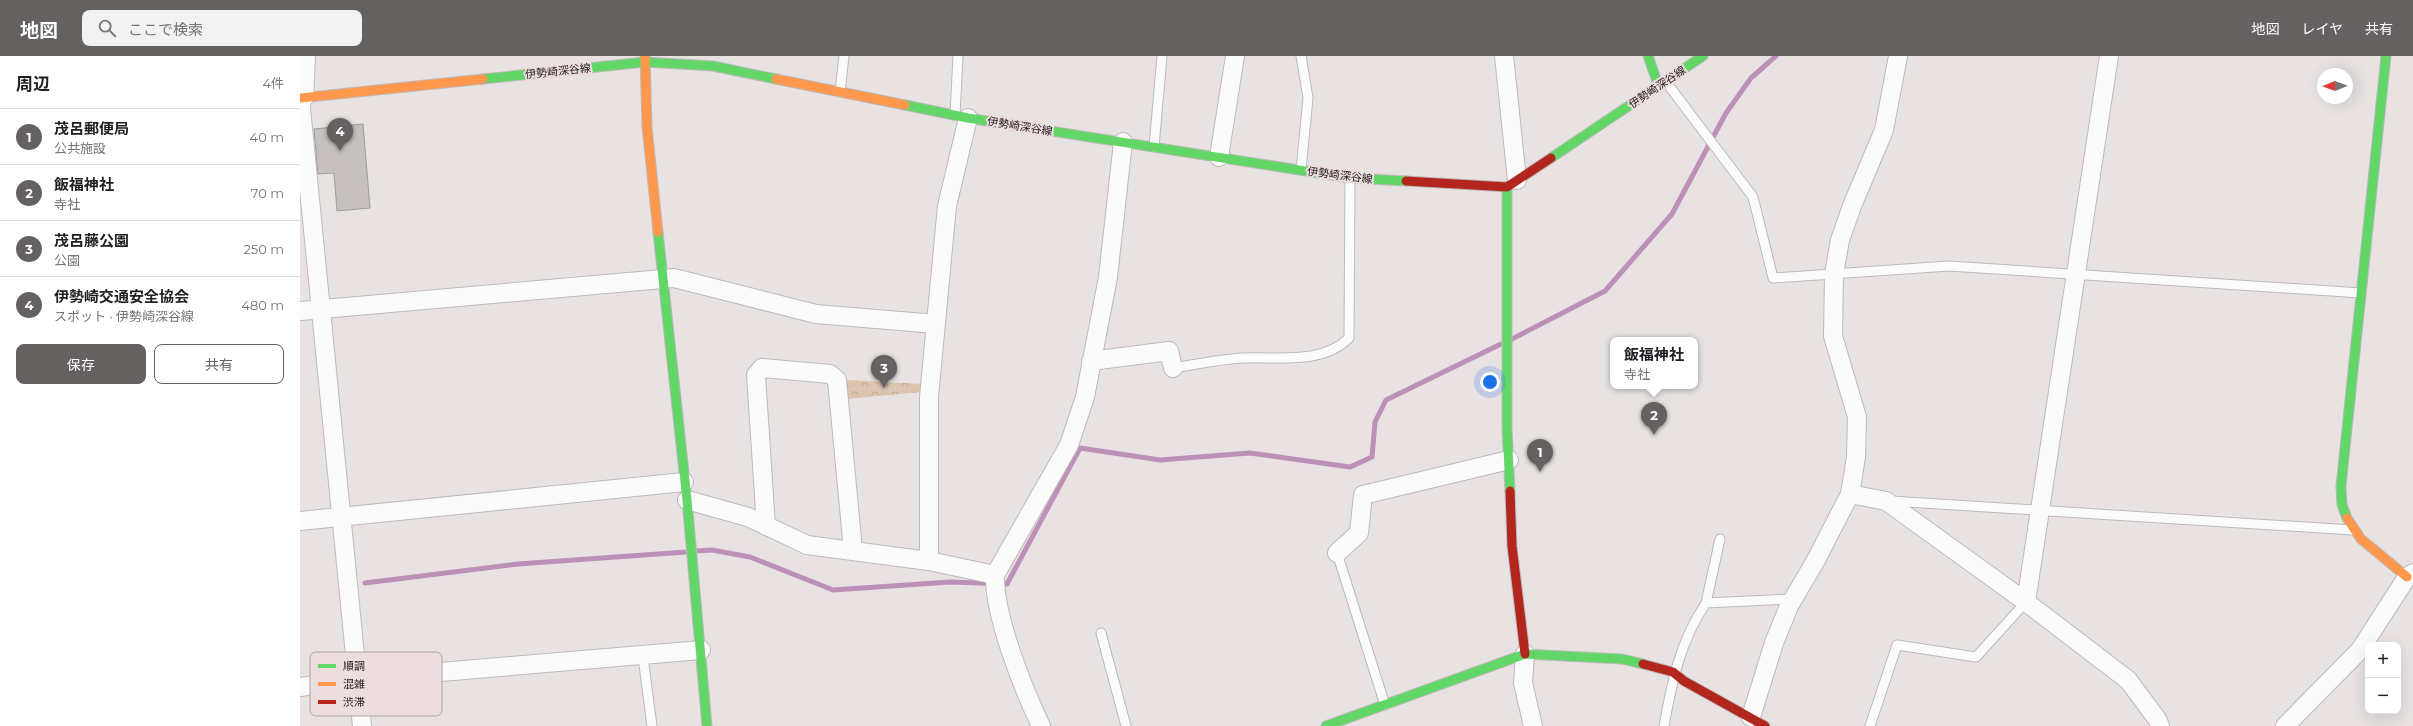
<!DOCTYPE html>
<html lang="ja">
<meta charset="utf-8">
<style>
body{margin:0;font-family:Montserrat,"Noto Sans JP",sans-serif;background:#f2f2f2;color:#202124}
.controls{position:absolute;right:12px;bottom:12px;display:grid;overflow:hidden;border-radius:8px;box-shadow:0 4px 16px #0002}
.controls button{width:36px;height:36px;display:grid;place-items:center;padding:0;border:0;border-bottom:1px solid #e0e0e0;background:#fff;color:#202124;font:20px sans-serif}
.compass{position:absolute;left:2017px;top:12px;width:36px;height:36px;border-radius:50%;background:#fff;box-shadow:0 4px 16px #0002;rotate:269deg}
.you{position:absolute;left:1190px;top:326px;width:14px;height:14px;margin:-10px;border:3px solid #fff;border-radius:50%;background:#1a73e8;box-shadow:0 0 0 6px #1a73e833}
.badge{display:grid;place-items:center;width:26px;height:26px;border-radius:50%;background:#666161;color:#fff;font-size:13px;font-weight:700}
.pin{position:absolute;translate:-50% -33px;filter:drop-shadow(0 1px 2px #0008)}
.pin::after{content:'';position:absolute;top:21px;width:14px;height:12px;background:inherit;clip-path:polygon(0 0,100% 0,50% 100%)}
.popup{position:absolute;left:1310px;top:281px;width:88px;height:52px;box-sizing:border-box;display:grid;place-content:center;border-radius:8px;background:#fff;filter:drop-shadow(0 1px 3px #0005);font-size:13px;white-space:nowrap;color:#757577}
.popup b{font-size:15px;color:#202124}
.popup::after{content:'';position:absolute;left:50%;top:100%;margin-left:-8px;border:8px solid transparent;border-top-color:#fff}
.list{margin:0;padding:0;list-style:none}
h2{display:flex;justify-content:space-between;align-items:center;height:52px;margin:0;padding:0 16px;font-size:17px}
h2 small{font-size:13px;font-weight:400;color:#757577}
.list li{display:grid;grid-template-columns:26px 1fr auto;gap:12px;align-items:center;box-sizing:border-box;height:56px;padding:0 16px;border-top:1px solid #e0e0e0}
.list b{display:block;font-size:15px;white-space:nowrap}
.list p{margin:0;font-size:13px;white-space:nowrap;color:#757577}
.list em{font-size:13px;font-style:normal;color:#757577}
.actions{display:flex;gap:8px;padding:12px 16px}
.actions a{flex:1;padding:9px 0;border:1px solid #666161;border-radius:8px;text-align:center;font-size:14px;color:#666161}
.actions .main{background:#666161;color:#fff}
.icon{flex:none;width:22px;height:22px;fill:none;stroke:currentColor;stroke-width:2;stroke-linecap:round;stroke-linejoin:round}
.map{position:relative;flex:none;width:2113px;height:670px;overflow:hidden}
header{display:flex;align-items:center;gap:24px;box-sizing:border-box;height:56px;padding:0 20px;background:#666161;color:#fff}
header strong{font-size:19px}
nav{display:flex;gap:22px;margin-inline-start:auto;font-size:14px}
.search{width:280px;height:36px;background:#f2f2f2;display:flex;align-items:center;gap:10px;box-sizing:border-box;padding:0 14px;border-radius:8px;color:#757577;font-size:15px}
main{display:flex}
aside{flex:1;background:#fff}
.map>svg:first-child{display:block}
.park{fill:url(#park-crowns)}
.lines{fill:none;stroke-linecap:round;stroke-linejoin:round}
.stream{stroke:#bd91b7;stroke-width:5}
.building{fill:#c6c1c0;stroke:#a19c9c}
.lane-casing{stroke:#beb9b9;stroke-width:11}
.street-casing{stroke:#beb9b9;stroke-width:20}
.fast-casing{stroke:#beb9b9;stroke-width:11}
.slow-casing{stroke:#beb9b9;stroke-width:11}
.jam-casing{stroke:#beb9b9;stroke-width:11}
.path{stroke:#d0cece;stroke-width:2.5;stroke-dasharray:2 3;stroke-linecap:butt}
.lane{stroke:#fcfbfb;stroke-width:9}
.street{stroke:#fcfbfb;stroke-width:18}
.fast{stroke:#63d668;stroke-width:9}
.slow{stroke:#ff974d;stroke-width:9}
.jam{stroke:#b3261e;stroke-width:9}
.labels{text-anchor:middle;stroke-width:4;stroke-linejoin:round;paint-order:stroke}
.street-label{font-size:11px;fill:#201b1b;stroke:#ecdede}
.key{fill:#ecdede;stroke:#afa4a4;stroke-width:1}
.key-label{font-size:11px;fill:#201b1b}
</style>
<header>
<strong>地図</strong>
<div class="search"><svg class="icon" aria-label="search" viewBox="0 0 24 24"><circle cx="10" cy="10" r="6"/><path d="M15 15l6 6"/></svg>ここで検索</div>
<nav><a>地図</a><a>レイヤ</a><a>共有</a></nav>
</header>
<main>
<aside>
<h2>周辺<small>4件</small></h2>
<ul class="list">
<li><span class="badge">1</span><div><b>茂呂郵便局</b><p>公共施設</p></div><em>40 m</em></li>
<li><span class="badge">2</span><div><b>飯福神社</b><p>寺社</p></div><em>70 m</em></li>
<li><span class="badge">3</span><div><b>茂呂藤公園</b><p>公園</p></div><em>250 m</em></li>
<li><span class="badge">4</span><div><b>伊勢崎交通安全協会</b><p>スポット · 伊勢崎深谷線</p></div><em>480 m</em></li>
</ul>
<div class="actions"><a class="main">保存</a><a>共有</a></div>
</aside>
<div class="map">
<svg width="2113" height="670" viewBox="0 0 2113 670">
<defs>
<pattern id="park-crowns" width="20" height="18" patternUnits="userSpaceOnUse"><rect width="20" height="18" fill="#dec4ac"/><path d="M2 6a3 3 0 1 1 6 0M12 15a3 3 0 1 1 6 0" fill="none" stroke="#bea893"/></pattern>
</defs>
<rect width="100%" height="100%" fill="#e8e2e2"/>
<path class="park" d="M 547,324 L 622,328 L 620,336 L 547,343 Z"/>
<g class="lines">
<path class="stream" d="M 1212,283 L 1305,235 L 1372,158 L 1426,57 L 1451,22 L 1476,0
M 396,495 L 412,494 L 450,501 L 533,534 L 650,526 L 707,528 L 780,392 L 860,404 L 950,397 L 1050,411 L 1072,401 L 1075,366 L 1086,344 L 1201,288
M 65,527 L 218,508 L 386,496"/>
</g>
<path class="building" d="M 63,68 L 70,152 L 37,155 L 34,117 L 18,118 L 14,73 Z"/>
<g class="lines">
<g class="lane-casing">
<path id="lane" d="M 1366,26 L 1453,141 L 1473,222 L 1649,210 L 2061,237
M 540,36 L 544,0
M 655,59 L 658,0
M 854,91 L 862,0
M 1001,114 L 1008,42 L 1001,0
M 873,312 C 892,309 911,305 931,303 C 968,298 1019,312 1049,282 L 1050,122
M 1591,445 L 2052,474
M 1037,497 L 1085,649
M 1406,547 L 1420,483
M 801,577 L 826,670
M 343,601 L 352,670
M 1364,670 C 1372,626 1380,585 1406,547 L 1493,543
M 1570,670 L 1597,589 L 1676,601 L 1726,546"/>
</g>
<g class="street-casing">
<path id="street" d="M 1204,0 L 1217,124
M 0,42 L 62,670
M 4,42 L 6,0
M 919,101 L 935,0
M 0,255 L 374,222 L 516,258 L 636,268
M 791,305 L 869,295 L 873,312
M 1550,438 L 1586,445 L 1726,546 L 1828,624 L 1857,663 L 1860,670
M 387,444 L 448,461 L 507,489 L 629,505 L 695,519
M 0,465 L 384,426
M 466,470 L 456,319 L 462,312 L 530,318 L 537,324 L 553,494
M 1037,497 L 1059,477 L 1063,439 L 1209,404
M 629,505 L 629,341 L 647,150 L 668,62
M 1726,546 L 1809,0
M 1225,598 L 1223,627 L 1233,670
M 0,631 L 58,623 L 401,594
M 1451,661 L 1474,587 L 1489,550 L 1516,504 L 1550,438 L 1556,401 L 1557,361 L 1533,280 L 1534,218 L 1540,184 L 1552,150 L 1584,74 L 1598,0
M 741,670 C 723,632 694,560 695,519 L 769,389 L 785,341 L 808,221 L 823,86
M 1985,670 L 2060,594 L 2107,521 L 2113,517"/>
</g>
<g class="fast-casing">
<path id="fast" d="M 1348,0 L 1359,31
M 183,23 L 345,6 L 413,10 L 476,23
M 605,49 L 668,62 L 1050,122 L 1106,125
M 1251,102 L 1403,0
M 1207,131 L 1207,372 L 1210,435
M 358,176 L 387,444 L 407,670
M 2047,462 L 2042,449 L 2041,430 L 2086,0
M 1026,670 L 1225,598 L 1322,603 L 1343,608"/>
</g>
<g class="slow-casing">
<path id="slow" d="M 345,0 L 347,71 L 358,176
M 476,23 L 605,49
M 0,42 L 183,23
M 2047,462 L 2061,483 L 2107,521"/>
</g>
<g class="jam-casing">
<path id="jam" d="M 1106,125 L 1207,131 L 1251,102
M 1210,435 L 1212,490 L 1225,598
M 1343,608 L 1373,616 L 1384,625 L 1465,670"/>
</g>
<path class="path" d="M 554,333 L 613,333"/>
<use href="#lane" class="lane"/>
<use href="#street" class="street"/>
<use href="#fast" class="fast"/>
<use href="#slow" class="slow"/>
<use href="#jam" class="jam"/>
</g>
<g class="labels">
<g class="street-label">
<text transform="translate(258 15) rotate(-6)" y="4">伊勢崎深谷線</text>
<text transform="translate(1357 31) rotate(-34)" y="4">伊勢崎深谷線</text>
<text transform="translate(720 70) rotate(9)" y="4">伊勢崎深谷線</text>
<text transform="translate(1040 119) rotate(7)" y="4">伊勢崎深谷線</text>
</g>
</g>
<rect x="10" y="596" width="132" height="64" rx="6" class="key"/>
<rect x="18" y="608" width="18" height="4" fill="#63d668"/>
<rect x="18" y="626" width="18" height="4" fill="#ff974d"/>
<rect x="18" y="644" width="18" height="4" fill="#b3261e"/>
<g class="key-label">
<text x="43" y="614">順調</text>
<text x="43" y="632">混雑</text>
<text x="43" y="650">渋滞</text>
</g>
</svg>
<div class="controls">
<button>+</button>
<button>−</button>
</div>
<svg class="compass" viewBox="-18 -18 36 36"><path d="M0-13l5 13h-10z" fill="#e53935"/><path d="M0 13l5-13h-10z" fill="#757577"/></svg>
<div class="you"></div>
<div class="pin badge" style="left:1240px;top:416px">1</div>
<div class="pin badge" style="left:1354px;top:379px">2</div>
<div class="popup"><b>飯福神社</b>寺社</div>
<div class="pin badge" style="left:584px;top:332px">3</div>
<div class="pin badge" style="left:40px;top:95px">4</div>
</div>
</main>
